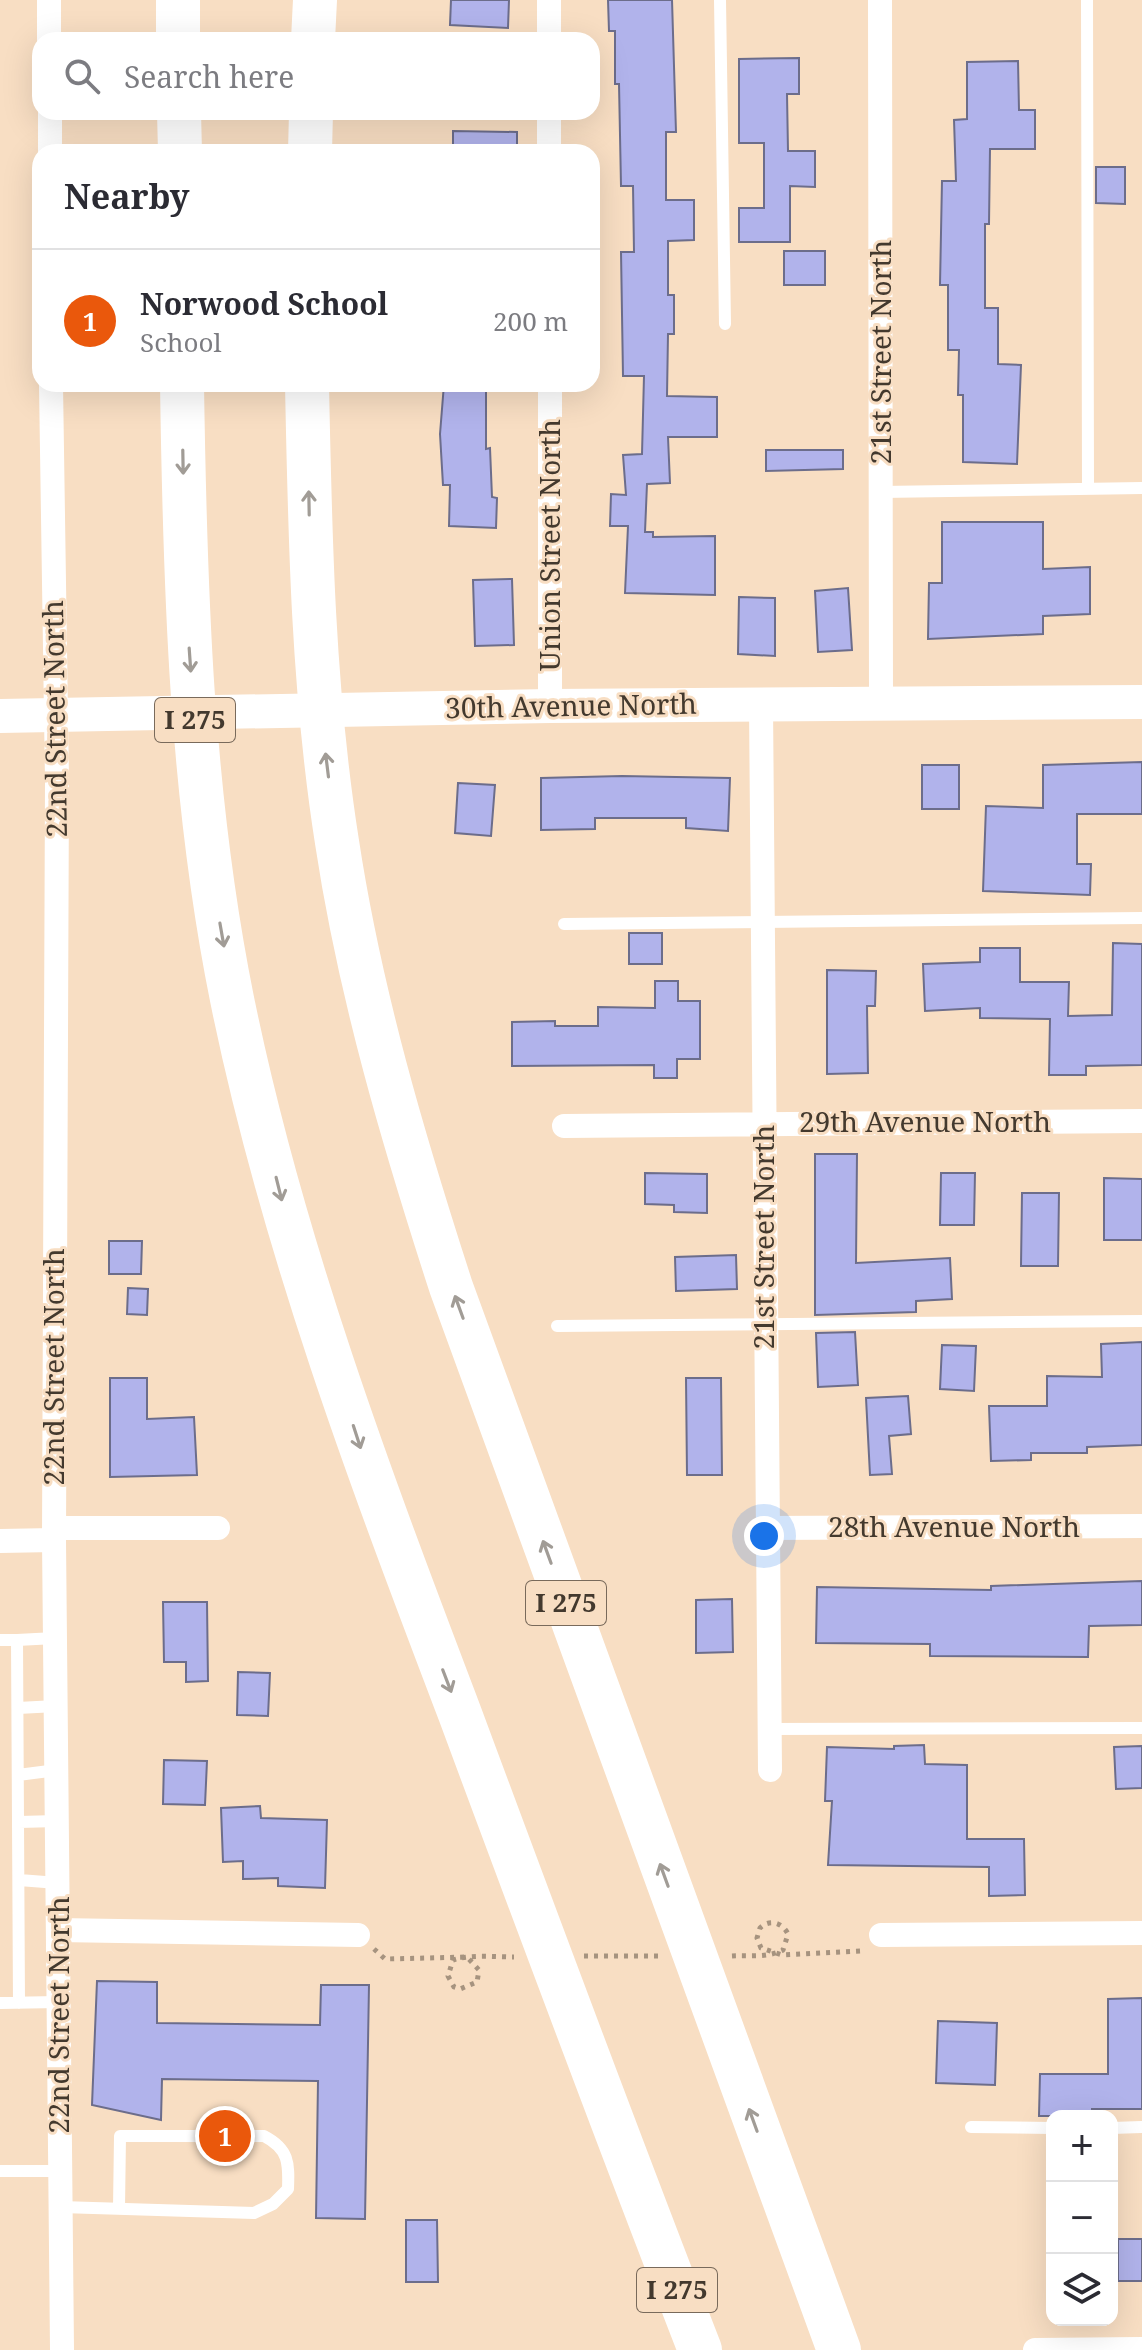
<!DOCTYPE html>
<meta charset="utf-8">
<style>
body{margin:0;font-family:"Noto Serif",serif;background:#f7f7f7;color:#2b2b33}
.controls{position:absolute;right:24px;bottom:24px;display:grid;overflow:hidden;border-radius:16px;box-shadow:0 8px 32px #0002}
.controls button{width:72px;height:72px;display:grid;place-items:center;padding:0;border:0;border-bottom:2px solid #e1e1e2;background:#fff;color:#2b2b33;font:40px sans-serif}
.you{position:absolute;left:764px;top:1536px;width:28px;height:28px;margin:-20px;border:6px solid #fff;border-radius:50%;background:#1a73e8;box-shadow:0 0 0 12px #1a73e833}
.badge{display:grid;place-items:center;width:52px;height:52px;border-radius:50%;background:#ea580c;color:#fff;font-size:26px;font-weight:700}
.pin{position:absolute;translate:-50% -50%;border:4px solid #fff;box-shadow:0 2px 8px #0006}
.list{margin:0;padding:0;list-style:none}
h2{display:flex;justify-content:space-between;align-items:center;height:104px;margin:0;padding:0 32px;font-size:34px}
h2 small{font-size:26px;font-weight:400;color:#7c7c81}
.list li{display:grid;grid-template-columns:52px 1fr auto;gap:24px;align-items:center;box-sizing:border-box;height:144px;padding:0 32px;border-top:2px solid #e1e1e2}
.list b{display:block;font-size:30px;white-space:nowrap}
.list p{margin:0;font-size:26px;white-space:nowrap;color:#7c7c81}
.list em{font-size:26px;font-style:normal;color:#7c7c81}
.icon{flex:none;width:44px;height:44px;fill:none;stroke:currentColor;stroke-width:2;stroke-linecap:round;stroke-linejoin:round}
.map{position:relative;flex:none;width:1142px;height:2350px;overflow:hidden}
.search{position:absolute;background:#fff;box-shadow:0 8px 32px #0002;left:32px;top:32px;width:568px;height:88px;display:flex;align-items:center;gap:20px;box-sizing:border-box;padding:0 28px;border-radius:24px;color:#7c7c81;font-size:30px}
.panel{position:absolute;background:#fff;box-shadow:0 8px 32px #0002;left:32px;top:144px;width:568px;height:248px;border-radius:24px}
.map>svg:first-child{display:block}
.building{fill:#b1b3eb;stroke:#6c6d8b;stroke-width:2}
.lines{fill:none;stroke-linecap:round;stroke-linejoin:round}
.path{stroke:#a6937f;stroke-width:5;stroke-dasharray:4 6;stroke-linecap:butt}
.lane{stroke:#fff;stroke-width:12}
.street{stroke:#fff;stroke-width:24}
.secondary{stroke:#fff;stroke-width:34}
.highway{stroke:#fff;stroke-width:44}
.oneway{stroke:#a19c96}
.labels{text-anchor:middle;stroke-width:6;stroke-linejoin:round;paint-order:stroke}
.shield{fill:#f8dec3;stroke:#796a5b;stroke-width:2}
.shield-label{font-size:26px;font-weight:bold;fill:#43392e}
.street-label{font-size:28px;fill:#43392e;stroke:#f8dec3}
</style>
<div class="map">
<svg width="1142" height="2350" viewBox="0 0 1142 2350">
<rect width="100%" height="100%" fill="#f8dec3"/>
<path class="building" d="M 451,0 L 509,0 L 508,28 L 450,25 Z
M 608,0 L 672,0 L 676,132 L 666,132 L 666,200 L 694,200 L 694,240 L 668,241 L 668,295 L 674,295 L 674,334 L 668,334 L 667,396 L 717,397 L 717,437 L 668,437 L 670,483 L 647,484 L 645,532 L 653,532 L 653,537 L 715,536 L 715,595 L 625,593 L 628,526 L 610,526 L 611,494 L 626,495 L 623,455 L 642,454 L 644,376 L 623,376 L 621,252 L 634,252 L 633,186 L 621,186 L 619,84 L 615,84 L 615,31 L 609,31 Z
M 799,58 L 799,94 L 787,94 L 788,151 L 815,151 L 815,187 L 790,186 L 790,242 L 739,242 L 739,208 L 764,208 L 764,143 L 739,143 L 739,59 Z
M 1018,61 L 1019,110 L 1035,110 L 1035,149 L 990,149 L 989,224 L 985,224 L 985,308 L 998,308 L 998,364 L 1021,365 L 1017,464 L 963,462 L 963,395 L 958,395 L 959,350 L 948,350 L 948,285 L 940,285 L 942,181 L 956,181 L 954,120 L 967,119 L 967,62 Z
M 453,131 L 517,132 L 517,152 L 453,152 Z
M 1096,167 L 1125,167 L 1125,204 L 1096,203 Z
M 784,251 L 825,251 L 825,285 L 784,285 Z
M 444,384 L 486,384 L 486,449 L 490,448 L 492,497 L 497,498 L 496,528 L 449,526 L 450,485 L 443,485 L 440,434 Z
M 766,450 L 843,450 L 843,469 L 766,471 Z
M 942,522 L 1043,522 L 1043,569 L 1090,567 L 1090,614 L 1043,616 L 1043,634 L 928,639 L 929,583 L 942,583 Z
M 512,579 L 514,645 L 475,646 L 473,580 Z
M 848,588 L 852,650 L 818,652 L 815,591 Z
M 739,597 L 775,598 L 775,656 L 738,654 Z
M 1142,762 L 1142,814 L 1077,814 L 1077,864 L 1091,864 L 1090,895 L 983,891 L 986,806 L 1043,808 L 1043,765 Z
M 922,765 L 959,765 L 959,809 L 922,809 Z
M 622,776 L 730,778 L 728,831 L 686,828 L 686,818 L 595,818 L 595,829 L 541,830 L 541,778 Z
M 458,783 L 495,785 L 491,836 L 455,833 Z
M 629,933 L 662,933 L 662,964 L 629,964 Z
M 1113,943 L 1142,944 L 1142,1065 L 1086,1066 L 1086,1075 L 1049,1075 L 1050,1019 L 980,1018 L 980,1008 L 925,1011 L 923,964 L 980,962 L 980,948 L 1020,948 L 1020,982 L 1069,982 L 1068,1016 L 1112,1015 Z
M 827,970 L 876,971 L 875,1006 L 867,1006 L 868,1073 L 827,1074 Z
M 655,981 L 678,981 L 678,1001 L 700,1001 L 700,1059 L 677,1059 L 677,1078 L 654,1078 L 654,1065 L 512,1066 L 512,1022 L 555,1021 L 555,1026 L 598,1026 L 598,1007 L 655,1008 Z
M 815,1154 L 857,1154 L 856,1263 L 950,1258 L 952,1299 L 916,1301 L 916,1312 L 815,1315 Z
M 645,1173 L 707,1174 L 707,1213 L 674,1212 L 674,1205 L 645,1204 Z
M 941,1173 L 975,1173 L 974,1225 L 940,1225 Z
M 1104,1178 L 1142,1179 L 1142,1240 L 1104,1240 Z
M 1022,1193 L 1059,1193 L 1058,1266 L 1021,1266 Z
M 109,1241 L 142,1241 L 141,1274 L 109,1274 Z
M 736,1255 L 737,1289 L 676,1291 L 675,1257 Z
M 128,1288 L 148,1289 L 147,1315 L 127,1314 Z
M 855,1332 L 858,1385 L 818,1387 L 816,1333 Z
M 1142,1342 L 1142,1445 L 1087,1447 L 1087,1453 L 1031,1453 L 1031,1460 L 991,1461 L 989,1406 L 1047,1406 L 1047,1376 L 1102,1377 L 1101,1344 Z
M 942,1345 L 976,1346 L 974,1391 L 940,1389 Z
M 110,1378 L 147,1378 L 147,1419 L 194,1417 L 197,1475 L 110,1477 Z
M 686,1378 L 721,1378 L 722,1475 L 687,1475 Z
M 908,1396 L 911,1434 L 889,1436 L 892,1474 L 870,1475 L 866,1398 Z
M 1142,1581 L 1142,1625 L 1089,1626 L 1088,1657 L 930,1656 L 930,1644 L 816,1643 L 817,1587 L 991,1590 L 991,1586 Z
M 732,1599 L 733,1652 L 696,1653 L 696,1600 Z
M 163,1602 L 207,1602 L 208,1681 L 186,1682 L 186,1662 L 164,1662 Z
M 238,1672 L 270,1673 L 268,1716 L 237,1715 Z
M 924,1745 L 925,1764 L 967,1765 L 967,1839 L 1024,1839 L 1025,1895 L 989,1896 L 989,1867 L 828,1865 L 832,1801 L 825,1801 L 827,1747 L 894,1749 L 894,1746 Z
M 1142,1746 L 1142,1788 L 1116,1789 L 1114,1747 Z
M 164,1760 L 207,1761 L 205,1805 L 163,1804 Z
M 260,1806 L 261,1818 L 327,1820 L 325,1888 L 278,1886 L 278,1878 L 243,1879 L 243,1861 L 223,1862 L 221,1808 Z
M 97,1981 L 157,1982 L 157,2023 L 320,2025 L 321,1985 L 369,1985 L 365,2219 L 316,2218 L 318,2081 L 162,2079 L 161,2120 L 92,2105 Z
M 1142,1998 L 1142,2109 L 1092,2109 L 1092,2116 L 1039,2116 L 1040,2074 L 1108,2074 L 1108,1999 Z
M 938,2021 L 997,2023 L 995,2085 L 936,2083 Z
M 406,2220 L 437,2220 L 438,2282 L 406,2282 Z
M 1118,2239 L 1142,2239 L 1142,2281 L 1118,2281 Z"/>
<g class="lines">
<path class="path" d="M 374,1949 L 385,1959 L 467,1957 L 479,1970 L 477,1982 L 460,1989 L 454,1987 L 448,1976 L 453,1960 C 472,1954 495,1957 514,1957
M 584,1956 L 658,1956
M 732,1956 C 749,1955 768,1958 783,1950 L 788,1934 C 782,1922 769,1919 760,1928 L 757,1938 L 761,1948 L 782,1955 L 862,1951"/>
<path class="lane" d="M 720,0 L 725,324
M 1087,0 L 1088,489
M 881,492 L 1142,488
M 564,924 L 1142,918
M 557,1326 L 1142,1321
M 0,1640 L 17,1640
M 18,1708 L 56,1706
M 769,1729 L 1142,1728
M 18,1775 L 57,1770
M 19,1822 L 57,1821
M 19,1880 L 58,1883
M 0,2003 L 59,2002
M 19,2003 L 17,1640 L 55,1638
M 971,2127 L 1052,2128
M 1112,2128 L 1142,2127
M 0,2171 L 60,2171
M 61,2207 L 254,2213 L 273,2204 L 288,2189 C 289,2163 289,2149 264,2136 L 120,2136 L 119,2208"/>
<path class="street" d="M 49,0 L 49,40
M 549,0 L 549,40
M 880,0 L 881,704
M 50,112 L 50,152
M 549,112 L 549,152
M 51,384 L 57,781 L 54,1540 L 62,2350
M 550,384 L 550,706
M 761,704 L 770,1770
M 564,1126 L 1142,1121
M 54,1528 L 218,1528
M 766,1528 L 1142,1526
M 0,1541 L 54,1540
M 58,1930 L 358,1935
M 881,1935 L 1142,1933
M 1035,2350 L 1142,2349"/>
<path class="secondary" d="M 0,716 L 550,706 L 1142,702"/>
<path class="highway" d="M 178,0 L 178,40
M 313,40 L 315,0
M 179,112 L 180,152
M 310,152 L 311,112
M 182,384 C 185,590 191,796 232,999 C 282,1245 371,1480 460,1714 C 539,1927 618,2139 700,2350
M 307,384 C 310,538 313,690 337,842 C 360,994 404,1142 451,1287 L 839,2350"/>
</g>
<defs><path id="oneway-shaft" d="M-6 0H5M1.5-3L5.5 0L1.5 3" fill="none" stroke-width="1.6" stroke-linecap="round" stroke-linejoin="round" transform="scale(2)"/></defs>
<g class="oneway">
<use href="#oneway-shaft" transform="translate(183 462) rotate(89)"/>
<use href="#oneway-shaft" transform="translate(309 503) rotate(-91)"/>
<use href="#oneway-shaft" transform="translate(190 660) rotate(86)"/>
<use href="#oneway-shaft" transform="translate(327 765) rotate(-97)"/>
<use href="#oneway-shaft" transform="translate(222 935) rotate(80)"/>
<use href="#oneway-shaft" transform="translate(279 1189) rotate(76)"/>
<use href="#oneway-shaft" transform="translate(459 1307) rotate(-110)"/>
<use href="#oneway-shaft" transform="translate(357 1437) rotate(72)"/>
<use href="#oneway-shaft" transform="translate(547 1552) rotate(-110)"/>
<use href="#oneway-shaft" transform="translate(447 1681) rotate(69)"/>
<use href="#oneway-shaft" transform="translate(664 1875) rotate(-110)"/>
<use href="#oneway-shaft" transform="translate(753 2120) rotate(-110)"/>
</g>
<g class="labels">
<g class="shield">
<rect x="155" y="698" width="80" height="44" rx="6"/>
<rect x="526" y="1581" width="80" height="44" rx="6"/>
<rect x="637" y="2268" width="80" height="44" rx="6"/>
</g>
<g class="shield-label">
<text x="195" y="729">I 275</text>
<text x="566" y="1612">I 275</text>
<text x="677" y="2299">I 275</text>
</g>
<g class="street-label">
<text transform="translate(881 352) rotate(-90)" y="10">21st Street North</text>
<text transform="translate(550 545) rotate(-90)" y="10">Union Street North</text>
<text transform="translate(571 706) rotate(-1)" y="10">30th Avenue North</text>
<text transform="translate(55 719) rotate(-91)" y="10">22nd Street North</text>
<text x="925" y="1132">29th Avenue North</text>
<text transform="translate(764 1237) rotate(-90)" y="10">21st Street North</text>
<text transform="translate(54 1367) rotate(-90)" y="10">22nd Street North</text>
<text x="954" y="1537">28th Avenue North</text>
<text transform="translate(59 2015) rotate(-90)" y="10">22nd Street North</text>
</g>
</g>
</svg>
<div class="controls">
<button>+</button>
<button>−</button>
<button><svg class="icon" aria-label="layers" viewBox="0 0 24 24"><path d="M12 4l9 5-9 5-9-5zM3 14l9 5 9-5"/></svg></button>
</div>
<div class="you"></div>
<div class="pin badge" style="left:225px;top:2136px">1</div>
<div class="search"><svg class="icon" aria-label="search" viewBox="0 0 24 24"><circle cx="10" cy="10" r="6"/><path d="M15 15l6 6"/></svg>Search here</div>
<section class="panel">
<h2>Nearby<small></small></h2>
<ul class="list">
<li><span class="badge">1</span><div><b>Norwood School</b><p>School</p></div><em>200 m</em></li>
</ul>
</section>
</div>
